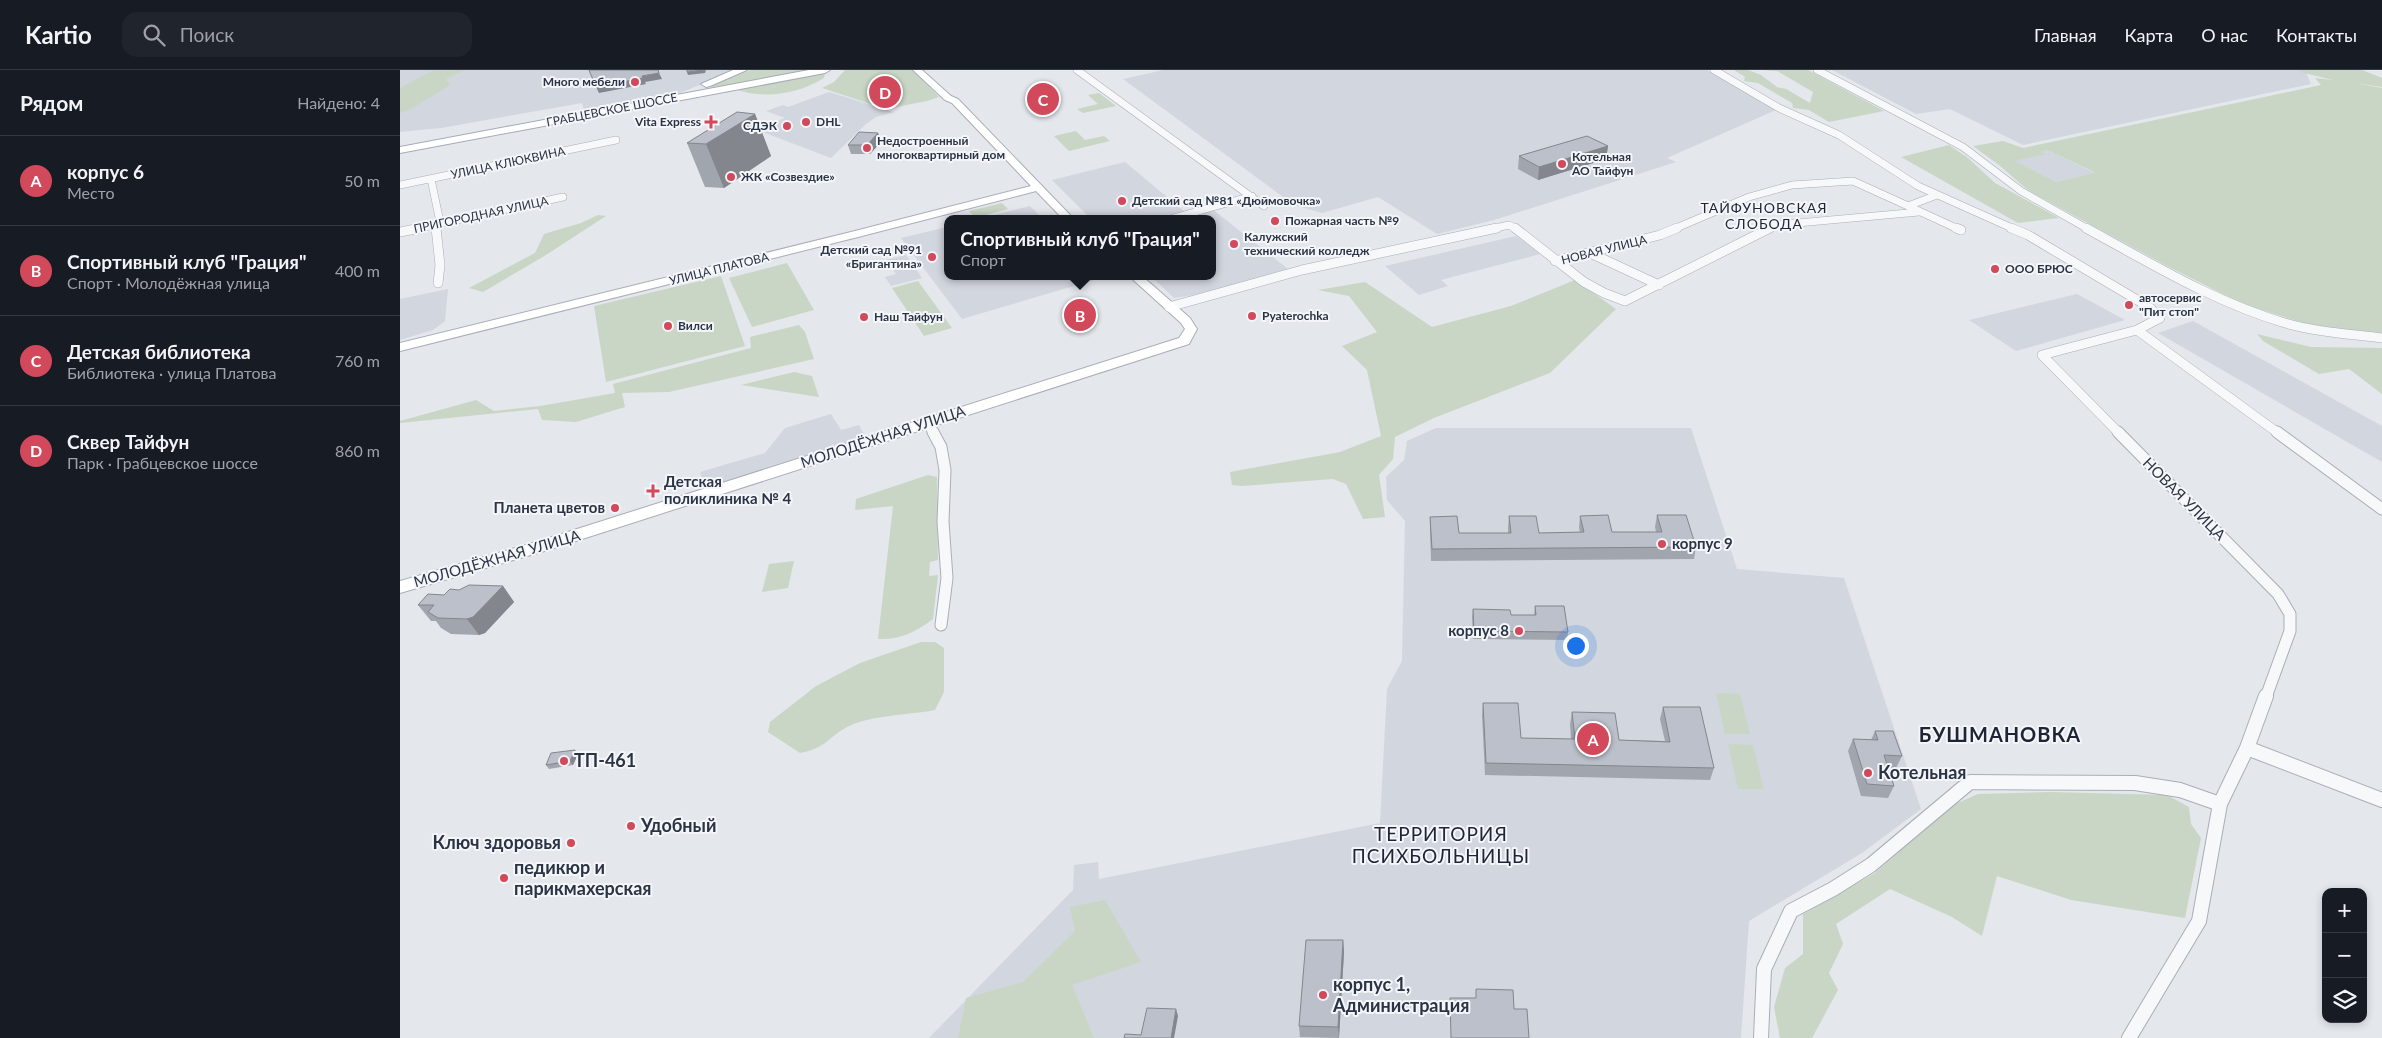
<!DOCTYPE html>
<html lang="ru">
<meta charset="utf-8">
<style>
body{margin:0;font-family:Lato,sans-serif;background:#20242c;color:#f1f3f6}
.controls{position:absolute;right:15px;bottom:15px;display:grid;overflow:hidden;border-radius:10px;box-shadow:0 2px 8px #0003}
.controls button{width:45px;height:45px;display:grid;place-items:center;padding:0;border:0;border-bottom:1px solid #363941;background:#171b24;color:#f1f3f6;font:25px sans-serif}
.you{position:absolute;left:1175px;top:575px;width:18px;height:18px;margin:-12px;border:4px solid #fff;border-radius:50%;background:#1a73e8;box-shadow:0 0 0 8px #1a73e833}
.badge{display:grid;place-items:center;width:32px;height:32px;border-radius:50%;background:#d1495b;color:#fff;font-size:16px;font-weight:700}
.pin{position:absolute;translate:-50% -50%;border:2px solid #fff;box-shadow:0 1px 5px #0006}
.popup{position:absolute;left:544px;top:145px;width:272px;height:65px;box-sizing:border-box;display:grid;place-content:center;border-radius:10px;background:#171b24;filter:drop-shadow(0 1px 4px #0005);font-size:16px;white-space:nowrap;color:#9ea1a6}
.popup b{font-size:19px;color:#f1f3f6}
.popup::after{content:'';position:absolute;left:50%;top:100%;margin-left:-10px;border:10px solid transparent;border-top-color:#171b24}
.list{margin:0;padding:0;list-style:none}
h2{display:flex;justify-content:space-between;align-items:center;height:65px;margin:0;padding:0 20px;font-size:21px}
h2 small{font-size:16px;font-weight:400;color:#9ea1a6}
.list li{display:grid;grid-template-columns:32px 1fr auto;gap:15px;align-items:center;box-sizing:border-box;height:90px;padding:0 20px;border-top:1px solid #363941}
.list b{display:block;font-size:19px;white-space:nowrap}
.list p{margin:0;font-size:16px;white-space:nowrap;color:#9ea1a6}
.list em{font-size:16px;font-style:normal;color:#9ea1a6}
.icon{flex:none;width:28px;height:28px;fill:none;stroke:currentColor;stroke-width:2;stroke-linecap:round;stroke-linejoin:round}
.map{position:relative;flex:none;width:1982px;height:968px;overflow:hidden}
header{display:flex;align-items:center;gap:30px;box-sizing:border-box;height:70px;padding:0 25px;background:#171b24;border-bottom:1px solid #363941}
header strong{font-size:24px}
nav{display:flex;gap:28px;margin-inline-start:auto;font-size:18px}
.search{width:350px;height:45px;background:#20242c;display:flex;align-items:center;gap:12px;box-sizing:border-box;padding:0 18px;border-radius:15px;color:#9ea1a6;font-size:19px}
main{display:flex}
aside{flex:1;background:#171b24}
.map>svg:first-child{display:block}
.built{fill:#d2d6de}
.green{fill:#c9d6c5;fill-rule:evenodd}
.lines{fill:none;stroke-linecap:round;stroke-linejoin:round}
.street-far3-casing{stroke:#a9aeb7;stroke-width:8}
.street-far2-casing{stroke:#a9aeb7;stroke-width:10}
.street-far1-casing{stroke:#a9aeb7;stroke-width:13}
.street-casing{stroke:#a9aeb7;stroke-width:16}
.secondary-casing{stroke:#a9aeb7;stroke-width:2}
.primary-casing{stroke:#a3abb8;stroke-width:2}
.street-far3{stroke:#f7f8fa;stroke-width:7}
.street-far2{stroke:#f7f8fa;stroke-width:9}
.street-far1{stroke:#f7f8fa;stroke-width:11}
.street{stroke:#f7f8fa;stroke-width:14}
.secondary{fill:#fff;fill-rule:evenodd}
.primary{fill:#fff;fill-rule:evenodd}
.wall{fill:#a1a5ae}
.shaded-wall{fill:#83868d}
.building{fill:#bbc0ca;stroke:#83868d}
.poi-dot{fill:#d1495b;stroke:#f4f6f9;stroke-width:2}
.labels{text-anchor:middle;stroke-width:4;stroke-linejoin:round;paint-order:stroke}
.far-poi-label{font-size:12px;font-weight:bold;fill:#2b3445;stroke:#f4f6f9;text-anchor:start}
.far-street-label{font-size:12px;fill:#2b3445;stroke:#f4f6f9}
.far-neighbourhood-label{font-size:14px;letter-spacing:1px;fill:#1d2536;stroke:#f4f6f9}
.street-label{font-size:15px;fill:#2b3445;stroke:#f4f6f9}
.poi-label{font-size:15px;font-weight:bold;fill:#2b3445;stroke:#f4f6f9;text-anchor:start}
.near-poi-label{font-size:18px;font-weight:bold;fill:#2b3445;stroke:#f4f6f9;text-anchor:start}
.near-neighbourhood-label{font-size:19px;letter-spacing:1px;fill:#1d2536;stroke:#f4f6f9}
.district-label{font-size:20px;font-weight:bold;letter-spacing:1px;fill:#1d2536;stroke:#f4f6f9}
</style>
<header>
<strong>Kartio</strong>
<div class="search"><svg class="icon" aria-label="search" viewBox="0 0 24 24"><circle cx="10" cy="10" r="6"/><path d="M15 15l6 6"/></svg>Поиск</div>
<nav><a>Главная</a><a>Карта</a><a>О нас</a><a>Контакты</a></nav>
</header>
<main>
<aside>
<h2>Рядом<small>Найдено: 4</small></h2>
<ul class="list">
<li><span class="badge">A</span><div><b>корпус 6</b><p>Место</p></div><em>50 m</em></li>
<li><span class="badge">B</span><div><b>Спортивный клуб &quot;Грация&quot;</b><p>Спорт · Молодёжная улица</p></div><em>400 m</em></li>
<li><span class="badge">C</span><div><b>Детская библиотека</b><p>Библиотека · улица Платова</p></div><em>760 m</em></li>
<li><span class="badge">D</span><div><b>Сквер Тайфун</b><p>Парк · Грабцевское шоссе</p></div><em>860 m</em></li>
</ul>
</aside>
<div class="map">
<svg width="1982" height="968" viewBox="0 0 1982 968">
<rect width="100%" height="100%" fill="#e4e7ec"/>
<path class="built" d="M 0,0 L 337,0 L 272,26 L 185,43 L 182,33 L 41,58 L 0,62 Z
M 764,0 L 1307,0 L 1376,40 L 1267,88 L 1276,92 L 1094,150 L 1037,164 L 978,127 L 922,143 L 894,135 L 723,9 Z
M 1432,0 L 1905,0 L 1911,14 L 1623,75 L 1550,39 L 1516,44 Z
M 429,22 L 494,42 L 476,47 L 466,54 L 431,88 L 355,59 L 385,48 L 366,41 L 383,35 L 388,37 Z
M 1647,80 L 1695,103 L 1656,112 L 1614,91 L 1645,84 L 1641,82 Z
M 725,92 L 785,142 L 761,149 L 691,149 L 652,110 Z
M 630,136 L 643,149 L 578,149 Z
M 812,139 L 888,199 L 806,223 L 774,228 L 751,206 L 812,206 L 812,149 L 778,149 Z
M 547,157 L 548,206 L 704,207 L 562,249 L 501,168 Z
M 1116,166 L 1140,184 L 1041,210 L 1048,216 L 1019,225 L 985,196 Z
M 506,185 L 522,208 L 491,216 L 485,207 L 496,204 L 486,190 Z
M 48,219 L 45,251 L 33,260 L 0,270 L 0,229 Z
M 1677,224 L 1725,250 L 1616,281 L 1569,250 Z
M 1793,251 L 1982,356 L 1982,392 L 1758,263 Z
M 431,344 L 441,360 L 459,355 L 466,368 L 305,417 L 300,402 L 365,383 L 385,358 Z
M 1036,358 L 1291,358 L 1337,499 L 1444,508 L 1521,739 L 1462,783 L 1349,851 L 1341,968 L 529,968 L 673,820 L 674,795 L 698,792 L 699,809 L 980,753 L 987,619 L 1002,591 L 1005,451 L 987,430 L 986,407 L 1004,390 L 1007,371 Z"/>
<path class="green" d="M 65,0 L 46,9 L 50,15 L 11,39 L 0,43 L 0,18 L 32,1 Z
M 351,0 L 408,0 L 310,18 L 313,15 Z
M 445,0 L 513,0 L 539,27 L 527,31 L 486,39 L 422,18 L 434,12 Z
M 1334,0 L 1348,0 L 1361,5 L 1377,17 L 1386,19 L 1410,33 L 1413,22 L 1377,1 L 1362,0 L 1408,0 L 1484,41 L 1429,52 L 1409,40 L 1393,38 L 1392,33 L 1358,13 L 1344,11 L 1345,7 Z
M 1900,0 L 1962,0 L 1982,8 L 1982,17 L 1954,13 L 1982,18 L 1982,264 L 1963,263 L 1904,253 L 1845,235 L 1767,196 L 1629,121 L 1599,95 L 1573,76 L 1603,71 L 1623,78 L 1921,15 L 1915,8 L 1933,10 L 1900,2 ZM 1647,80 L 1694,102 L 1694,103 L 1656,112 L 1615,91 L 1646,84 L 1641,82 Z
M 425,3 L 424,8 C 398,24 366,29 337,20 Z
M 699,23 L 716,36 L 683,43 L 677,39 L 698,34 L 688,25 Z
M 676,61 L 685,70 L 704,66 L 710,71 L 669,81 L 654,66 Z
M 1549,75 L 1568,88 L 1595,113 L 1659,148 L 1618,153 L 1501,87 Z
M 602,133 L 608,139 L 575,148 L 569,141 Z
M 198,145 L 206,146 L 146,185 L 83,222 L 69,218 L 135,183 L 144,164 L 181,153 Z
M 387,193 L 414,240 L 352,257 L 329,208 Z
M 321,206 L 345,276 L 206,312 L 194,236 Z
M 1175,210 L 1216,239 L 1150,303 L 1034,348 L 995,367 L 993,389 L 979,405 L 985,447 L 963,449 L 946,414 L 933,409 L 842,416 L 832,415 L 830,402 L 940,382 L 981,366 L 967,300 L 942,276 L 977,262 L 949,226 L 918,220 L 965,212 L 1032,257 L 1111,236 Z
M 518,211 L 552,258 L 524,266 L 492,218 Z
M 399,255 L 405,262 L 414,289 L 269,322 L 222,323 L 225,337 L 176,352 L 142,350 L 138,339 L 0,353 L 0,351 L 76,330 L 94,341 L 140,336 L 215,323 L 213,314 L 351,278 L 350,267 Z
M 1857,264 L 1911,277 L 1982,278 L 1982,324 L 1949,299 L 1919,304 L 1863,271 Z
M 394,302 L 412,306 L 419,327 L 341,315 Z
M 528,405 L 537,407 L 538,490 L 530,492 L 529,506 L 538,505 L 533,549 C 516,562 499,570 478,569 L 493,436 L 455,440 L 456,429 Z
M 394,491 L 388,518 L 362,522 L 369,494 Z
M 521,572 L 535,572 L 544,578 L 544,622 L 535,640 C 509,645 470,645 447,657 C 426,669 426,678 400,683 L 368,662 L 370,652 L 416,616 L 460,593 Z
M 1316,623 L 1340,624 L 1350,664 L 1325,664 Z
M 1328,674 L 1353,675 L 1364,719 L 1338,719 Z
M 1650,722 L 1767,725 L 1789,737 L 1791,754 L 1801,768 L 1785,848 L 1671,830 L 1597,806 L 1582,866 L 1552,847 L 1490,819 L 1436,854 L 1443,874 L 1429,903 L 1438,920 L 1412,968 L 1380,968 L 1374,937 L 1385,898 L 1403,884 L 1403,844 L 1475,803 L 1553,735 L 1578,724 Z
M 705,830 L 741,892 L 672,915 L 694,968 L 558,968 L 566,928 L 623,912 L 675,861 L 670,837 Z"/>
<g class="lines">
<g class="street-far3-casing">
<path id="street-far3" d="M 677,0 L 864,136
M 1314,0 L 1379,38 L 1439,65 L 1518,116 L 1614,159
M 1417,0 L 1563,77 L 1621,121 L 1688,159
M 31,109 L 40,152 L 36,155 L 36,159
M 0,115 L 216,70
M 1537,125 L 1508,136 L 1558,159
M 770,149 L 852,126
M 15,159 L 163,127
M 1091,159 L 1109,155 L 1117,159
M 1274,159 L 1349,127 L 1392,115 L 1453,111 L 1508,136
M 1367,159 L 1375,155 L 1519,142"/>
</g>
<g class="street-far2-casing">
<path id="street-far2" d="M 36,158 L 40,195 L 38,213
M 1115,158 L 1184,212 L 1204,223 L 1225,231 L 1370,158
M 1556,158 L 1561,160
M 1611,158 L 1628,165 L 1749,237 L 1760,248 L 1737,260 L 1642,285 L 1719,363
M 1686,158 C 1750,193 1814,232 1885,253 C 1916,262 1949,264 1982,268
M 0,162 L 20,158
M 1190,183 L 1259,215
M 1155,191 L 1260,165 L 1277,158
M 769,237 L 902,200 L 1097,158
M 1737,260 L 1878,363
M 527,353 L 534,363"/>
</g>
<g class="street-far1-casing">
<path id="street-far1" d="M 533,362 L 541,377 L 545,400 L 543,452 L 547,508 L 541,555
M 1718,362 L 1878,524 L 1890,544 L 1890,561 L 1866,627
M 1877,362 L 1982,439"/>
</g>
<g class="street-casing">
<path id="street" d="M 1847,678 L 1982,730
M 1361,968 L 1364,899 L 1391,841 L 1433,819 L 1471,795 L 1570,712 L 1735,713 L 1780,720 L 1820,734
M 1729,968 L 1799,851 L 1820,734 L 1847,678 L 1866,626"/>
</g>
<g class="secondary-casing">
<path id="secondary" d="M 513,0 L 522,0 L 551,26 L 558,29 L 674,149 L 663,149 L 636,121 L 458,167 L 0,281 L 0,273 L 451,162 L 631,116 L 552,33 L 545,30 Z
M 729,206 L 742,206 L 790,248 L 797,259 L 789,274 L 148,480 L 0,523 L 0,511 L 136,472 L 779,268 L 785,259 L 781,253 Z"/>
</g>
<g class="primary-casing">
<path id="primary" d="M 333,0 L 347,0 L 310,16 L 306,17 L 301,14 Z
M 409,0 L 430,0 L 425,3 L 0,83 L 0,77 Z"/>
</g>
<use href="#street-far3" class="street-far3"/>
<use href="#street-far2" class="street-far2"/>
<use href="#street-far1" class="street-far1"/>
<use href="#street" class="street"/>
<use href="#secondary" class="secondary"/>
<use href="#primary" class="primary"/>
</g>
<path class="wall" d="M 355,44 L 371,86 L 324,118 L 305,117 L 287,73 Z
M 478,63 L 481,72 L 470,84 L 451,84 L 448,75 Z
M 1208,76 L 1206,89 L 1138,110 L 1118,99 L 1119,86 Z
M 1257,445 L 1296,477 L 1294,489 L 1031,491 L 1030,459 L 1030,447 L 1059,463 L 1108,463 L 1108,458 L 1109,446 L 1139,463 L 1180,462 L 1179,458 L 1180,446 L 1212,462 L 1256,462 L 1255,457 Z
M 103,516 L 114,532 L 85,563 L 79,565 L 51,564 L 41,558 L 36,551 L 31,551 L 18,535 L 59,520 Z
M 1135,536 L 1168,562 L 1167,570 L 1073,569 L 1072,547 L 1073,539 L 1111,545 L 1134,545 Z
M 1083,633 L 1121,668 L 1171,669 L 1170,654 L 1172,642 L 1219,670 L 1265,671 L 1260,649 L 1263,637 L 1314,698 L 1310,710 L 1085,705 L 1082,645 Z
M 1475,661 L 1502,686 L 1496,698 L 1488,698 L 1494,716 L 1488,728 L 1461,726 L 1448,681 L 1453,669 L 1471,670 Z
M 178,684 L 173,695 L 149,699 L 146,695 Z
M 943,870 L 944,882 L 939,968 L 900,967 L 899,956 Z"/>
<path class="shaded-wall" d="M 306,0 L 305,3 L 288,5 L 287,2 Z
M 259,3 L 262,9 L 245,12 L 246,14 L 199,23 L 196,17 L 242,6 Z
M 355,44 L 371,86 L 324,118 L 306,74 Z
M 478,63 L 481,72 L 470,84 L 467,75 Z
M 1208,76 L 1206,89 L 1138,110 L 1139,97 Z
M 103,516 L 114,532 L 85,563 L 79,565 L 67,549 Z
M 175,680 L 178,684 L 173,695 L 170,691 Z
M 943,870 L 944,882 L 939,968 L 938,957 Z
M 776,939 L 778,946 L 774,968 L 771,968 Z"/>
<path class="building" d="M 189,0 L 258,0 L 259,3 L 242,6 L 243,8 L 196,17 Z
M 287,0 L 304,0 L 287,2 Z
M 337,42 L 355,44 L 306,74 L 287,73 Z
M 459,62 L 478,63 L 467,75 L 448,75 Z
M 1187,66 L 1208,76 L 1139,97 L 1119,86 Z
M 1208,445 L 1212,462 L 1262,462 L 1257,445 L 1286,445 L 1296,477 L 1032,479 L 1030,447 L 1057,446 L 1059,463 L 1111,463 L 1109,446 L 1136,446 L 1139,463 L 1184,462 L 1180,446 Z
M 69,515 L 103,516 L 73,547 L 67,549 L 38,548 L 28,542 L 34,535 L 18,535 L 28,524 L 44,525 L 50,519 L 59,520 Z
M 1135,536 L 1164,536 L 1168,562 L 1074,561 L 1073,539 L 1110,540 L 1111,545 L 1136,545 Z
M 1083,633 L 1118,633 L 1121,668 L 1175,669 L 1172,642 L 1215,643 L 1219,670 L 1270,672 L 1263,637 L 1300,637 L 1314,698 L 1086,693 Z
M 1475,661 L 1493,661 L 1502,686 L 1484,685 L 1494,716 L 1467,714 L 1453,669 L 1478,670 Z
M 175,680 L 170,691 L 146,695 L 151,683 Z
M 906,870 L 943,870 L 938,957 L 899,956 Z
M 1076,919 L 1113,920 L 1114,939 L 1127,939 L 1129,968 L 1051,968 L 1050,928 L 1076,928 Z
M 747,938 L 776,939 L 771,968 L 724,968 L 725,964 L 741,965 Z"/>
<g class="poi-dot">
<circle cx="235" cy="12" r="5"/>
<path d="M308.5 44.5h5v5h5v5h-5v5h-5v-5h-5v-5h5z"/>
<circle cx="406" cy="52" r="5"/>
<circle cx="387" cy="56" r="5"/>
<circle cx="467" cy="78" r="5"/>
<circle cx="1162" cy="94" r="5"/>
<circle cx="331" cy="107" r="5"/>
<circle cx="722" cy="131" r="5"/>
<circle cx="875" cy="151" r="5"/>
<circle cx="834" cy="174" r="5"/>
<circle cx="532" cy="187" r="5"/>
<circle cx="1595" cy="199" r="5"/>
<circle cx="1729" cy="235" r="5"/>
<circle cx="852" cy="246" r="5"/>
<circle cx="464" cy="247" r="5"/>
<circle cx="268" cy="256" r="5"/>
<path d="M250.5 413.5h5v5h5v5h-5v5h-5v-5h-5v-5h5z"/>
<circle cx="215" cy="438" r="5"/>
<circle cx="1262" cy="474" r="5"/>
<circle cx="1119" cy="561" r="5"/>
<circle cx="164" cy="691" r="5"/>
<circle cx="1468" cy="703" r="5"/>
<circle cx="231" cy="756" r="5"/>
<circle cx="171" cy="773" r="5"/>
<circle cx="104" cy="808" r="5"/>
<circle cx="923" cy="925" r="5"/>
</g>
<g class="labels">
<g class="far-poi-label">
<text x="225" y="16" text-anchor="end">Много мебели</text>
<text x="301" y="56" text-anchor="end">Vita Express</text>
<text x="416" y="56">DHL</text>
<text x="377" y="60" text-anchor="end">СДЭК</text>
<text x="477" y="75">Недостроенный<tspan x="477" dy="14">многоквартирный дом</tspan></text>
<text x="1172" y="91">Котельная<tspan x="1172" dy="14">АО Тайфун</tspan></text>
<text x="341" y="111">ЖК «Созвездие»</text>
<text x="732" y="135">Детский сад №81 «Дюймовочка»</text>
<text x="885" y="155">Пожарная часть №9</text>
<text x="844" y="171">Калужский<tspan x="844" dy="14">технический колледж</tspan></text>
<text x="522" y="184" text-anchor="end">Детский сад №91<tspan x="522" dy="14">«Бригантина»</tspan></text>
<text x="1605" y="203">ООО БРЮС</text>
<text x="1739" y="232">автосервис<tspan x="1739" dy="14">"Пит стоп"</tspan></text>
<text x="862" y="250">Pyaterochka</text>
<text x="474" y="251">Наш Тайфун</text>
<text x="278" y="260">Вилси</text>
</g>
<g class="far-street-label">
<text transform="translate(212 40) rotate(-11)" y="4">ГРАБЦЕВСКОЕ ШОССЕ</text>
<text transform="translate(108 93) rotate(-12)" y="4">УЛИЦА КЛЮКВИНА</text>
<text transform="translate(81 145) rotate(-12)" y="4">ПРИГОРОДНАЯ УЛИЦА</text>
<text transform="translate(1204 180) rotate(-14)" y="4">НОВАЯ УЛИЦА</text>
<text transform="translate(319 199) rotate(-14)" y="4">УЛИЦА ПЛАТОВА</text>
</g>
<g class="far-neighbourhood-label">
<text x="1364" y="143">ТАЙФУНОВСКАЯ<tspan x="1364" dy="16">СЛОБОДА</tspan></text>
</g>
<g class="street-label">
<text transform="translate(483 367) rotate(-18)" y="5">МОЛОДЁЖНАЯ УЛИЦА</text>
<text transform="translate(1784 429) rotate(45)" y="5">НОВАЯ УЛИЦА</text>
<text transform="translate(97 489) rotate(-16)" y="5">МОЛОДЁЖНАЯ УЛИЦА</text>
</g>
<g class="poi-label">
<text x="264" y="417">Детская<tspan x="264" dy="17">поликлиника № 4</tspan></text>
<text x="205" y="443" text-anchor="end">Планета цветов</text>
<text x="1272" y="479">корпус 9</text>
<text x="1109" y="566" text-anchor="end">корпус 8</text>
</g>
<g class="near-poi-label">
<text x="174" y="697">ТП-461</text>
<text x="1478" y="709">Котельная</text>
<text x="241" y="762">Удобный</text>
<text x="161" y="779" text-anchor="end">Ключ здоровья</text>
<text x="114" y="804">педикюр и<tspan x="114" dy="21">парикмахерская</tspan></text>
<text x="933" y="921">корпус 1,<tspan x="933" dy="21">Администрация</tspan></text>
</g>
<g class="near-neighbourhood-label">
<text x="1041" y="771">ТЕРРИТОРИЯ<tspan x="1041" dy="22">ПСИХБОЛЬНИЦЫ</tspan></text>
</g>
<g class="district-label">
<text x="1600" y="672">БУШМАНОВКА</text>
</g>
</g>
</svg>
<div class="controls">
<button>+</button>
<button>−</button>
<button><svg class="icon" aria-label="layers" viewBox="0 0 24 24"><path d="M12 4l9 5-9 5-9-5zM3 14l9 5 9-5"/></svg></button>
</div>
<div class="you"></div>
<div class="pin badge" style="left:1193px;top:669px">A</div>
<div class="pin badge" style="left:680px;top:245px">B</div>
<div class="popup"><b>Спортивный клуб &quot;Грация&quot;</b>Спорт</div>
<div class="pin badge" style="left:643px;top:29px">C</div>
<div class="pin badge" style="left:485px;top:22px">D</div>
</div>
</main>
